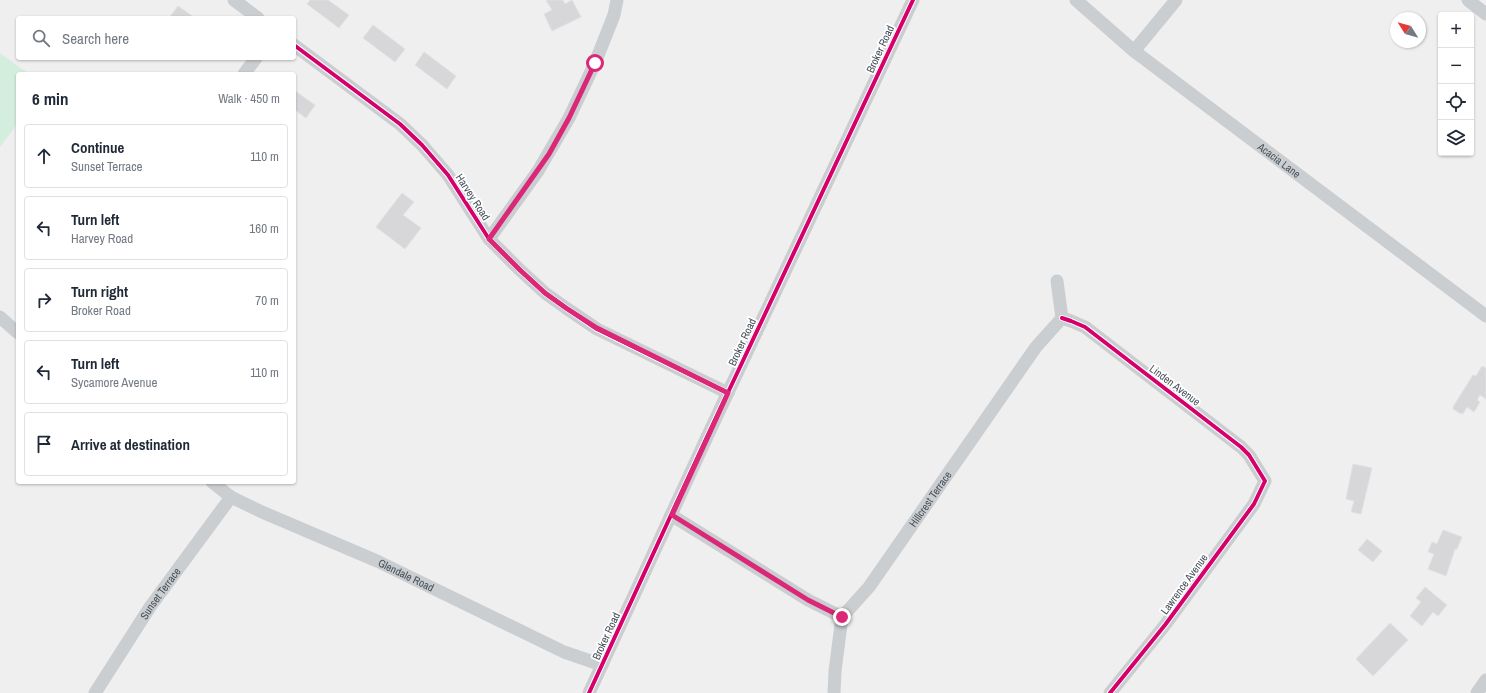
<!DOCTYPE html>
<meta charset="utf-8">
<style>
body{margin:0;font-family:"Archivo Narrow",sans-serif;background:#f6f6f7;color:#1f2937}
.controls{position:absolute;right:12px;top:12px;display:grid;overflow:hidden;border-radius:4px;box-shadow:0 1px 3px #0004}
.controls button{width:36px;height:36px;display:grid;place-items:center;padding:0;border:0;border-bottom:1px solid #e0e1e3;background:#fff;color:#1f2937;font:20px sans-serif}
.compass{position:absolute;left:1390px;top:12px;width:36px;height:36px;border-radius:50%;background:#fff;box-shadow:0 1px 3px #0004;rotate:307deg}
.stop{position:absolute;width:12px;height:12px;margin:-9px;border:3px solid #db2777;border-radius:50%;background:#fff}
.stop.end{background:#db2777;border-color:#fff;box-shadow:0 1px 4px #0008}
.list{margin:0;padding:0;list-style:none}
h2{display:flex;justify-content:space-between;align-items:center;height:52px;margin:0;padding:0 16px;font-size:17px}
h2 small{font-size:13px;font-weight:400;color:#747a83}
.list li{display:grid;grid-template-columns:26px 1fr auto;gap:12px;align-items:center;box-sizing:border-box;height:64px;margin:0 8px 8px;padding:0 8px;border:1px solid #e0e1e3;border-radius:4px}
.list b{display:block;font-size:15px;white-space:nowrap}
.list p{margin:0;font-size:13px;white-space:nowrap;color:#747a83}
.list em{font-size:13px;font-style:normal;color:#747a83}
.icon{flex:none;width:22px;height:22px;fill:none;stroke:currentColor;stroke-width:2;stroke-linecap:round;stroke-linejoin:round}
.map{position:relative;flex:none;width:1486px;height:693px;overflow:hidden}
.search{position:absolute;background:#fff;box-shadow:0 1px 3px #0004;left:16px;top:16px;width:280px;height:44px;display:flex;align-items:center;gap:10px;box-sizing:border-box;padding:0 14px;border-radius:4px;color:#747a83;font-size:15px}
.panel{position:absolute;background:#fff;box-shadow:0 1px 3px #0004;left:16px;top:72px;width:280px;height:412px;border-radius:4px}
.map>svg:first-child{display:block}
.green{fill:#d4eede}
.building{fill:#d7d7d9;stroke:#e1e1e2}
.lines{fill:none;stroke-linecap:round;stroke-linejoin:round}
.minor{stroke:#cbced0;stroke-width:13}
.cycleway-casing{stroke:#fff;stroke-width:6}
.cycleway{stroke:#d6006c;stroke-width:4}
.route{stroke:#db2777;stroke-width:5}
.labels{text-anchor:middle;stroke-width:3.5;stroke-linejoin:round;paint-order:stroke}
.street-label{font-size:11px;fill:#47515b;stroke:#fff}
</style>
<div class="map">
<svg width="1486" height="693" viewBox="0 0 1486 693">
<rect width="100%" height="100%" fill="#f0efef"/>
<path class="green" d="M 0,53 L 29,74 L 18,74 L 18,123 L 0,147 Z"/>
<path class="building" d="M 310,0 L 328,0 L 349,15 L 339,28 L 307,4 Z
M 546,0 L 563,0 L 565,4 L 572,0 L 581,17 L 552,31 L 544,14 L 552,10 Z
M 178,6 L 195,18 L 169,18 Z
M 373,25 L 405,49 L 395,62 L 363,38 Z
M 424,52 L 456,76 L 447,89 L 415,65 Z
M 294,90 L 315,105 L 306,118 L 294,109 Z
M 402,193 L 414,202 L 403,215 L 421,228 L 405,249 L 376,227 Z
M 1482,366 L 1486,368 L 1486,399 L 1480,395 L 1477,400 L 1480,402 L 1474,412 L 1467,407 L 1463,414 L 1461,413 L 1461,414 L 1453,409 L 1453,407 L 1473,375 L 1476,376 Z
M 1353,464 L 1372,468 L 1361,514 L 1351,512 L 1354,501 L 1346,499 Z
M 1443,530 L 1462,537 L 1457,549 L 1455,549 L 1446,576 L 1428,569 L 1434,554 L 1428,552 L 1432,542 L 1437,544 Z
M 1367,539 L 1382,551 L 1373,562 L 1358,550 Z
M 1425,587 L 1447,605 L 1438,616 L 1433,612 L 1422,626 L 1410,616 L 1421,602 L 1416,598 Z
M 1390,623 L 1408,640 L 1373,676 L 1356,659 Z"/>
<g class="lines">
<g class="minor">
<path d="M 234,0 L 258,18"/>
<path id="s1" d="M 1076,0 L 1134,51 L 1486,316"/>
<path d="M 1468,0 L 1486,14"/>
<path d="M 294,45 L 400,124 L 422,145 L 448,175 L 489,239 L 520,270 L 545,293 L 566,308 L 597,329 L 728,393"/>
<path d="M 1134,51 L 1176,0"/>
<path d="M 244,74 L 256,58"/>
<path d="M 489,239 L 538,171 L 569,118 L 595,63 L 614,15 L 617,0"/>
<path d="M 1057,281 L 1062,318"/>
<path d="M 0,317 L 18,333"/>
<path d="M 1062,318 L 1071,321 L 1085,327 L 1241,447 L 1249,455 L 1265,481 L 1254,504 L 1165,625 L 1110,693"/>
<path id="s2" d="M 212,482 L 231,497 L 262,512 L 377,561 L 564,652 L 602,665"/>
<path d="M 671,515 L 808,600 L 842,617"/>
<path id="s3" d="M 95,693 L 150,607 L 231,497"/>
<path d="M 589,693 L 707,437 L 913,0"/>
<path id="s4" d="M 834,693 L 835,671 L 842,617 L 869,587 L 1036,347 L 1062,318"/>
<path d="M 1477,693 L 1486,680"/>
</g>
<g class="cycleway-casing">
<path id="cycleway" d="M 294,45 L 400,124 L 422,145 L 448,175 L 489,239 L 520,270 L 545,293 L 566,308 L 597,329 L 728,393
M 1062,318 L 1071,321 L 1085,327 L 1241,447 L 1249,455 L 1265,481 L 1254,504 L 1165,625 L 1110,693
M 589,693 L 707,437 L 913,0"/>
</g>
<use href="#cycleway" class="cycleway"/>
</g>
<g class="lines">
<path class="route" d="M 595,63 L 569,118 L 549,154 L 489,239 L 520,270 L 545,293 L 566,308 L 597,328 L 728,393 L 672,515 L 808,600 L 842,617"/>
</g>
<g class="labels">
<g class="street-label">
<text transform="translate(880 49) rotate(-65)" y="4">Broker Road</text>
<text dy="4" stroke="none"><textPath href="#s1" startOffset="259">Acacia Lane</textPath></text>
<text transform="translate(473 197) rotate(57)" y="4">Harvey Road</text>
<text transform="translate(742 342) rotate(-65)" y="4">Broker Road</text>
<text transform="translate(1175 385) rotate(37)" y="4">Linden Avenue</text>
<text dy="4" stroke="none"><textPath href="#s4" startOffset="224">Hillcrest Terrace</textPath></text>
<text dy="4" stroke="none"><textPath href="#s2" startOffset="216">Glendale Road</textPath></text>
<text transform="translate(1184 584) rotate(-54)" y="4">Lawrence Avenue</text>
<text dy="4" stroke="none"><textPath href="#s3" startOffset="119">Sunset Terrace</textPath></text>
<text transform="translate(606 636) rotate(-65)" y="4">Broker Road</text>
</g>
</g>
</svg>
<div class="controls">
<button>+</button>
<button>−</button>
<button><svg class="icon" aria-label="locate" viewBox="0 0 24 24"><circle cx="12" cy="12" r="6"/><path d="M12 2v4M12 18v4M2 12h4M18 12h4"/></svg></button>
<button><svg class="icon" aria-label="layers" viewBox="0 0 24 24"><path d="M12 4l9 5-9 5-9-5zM3 14l9 5 9-5"/></svg></button>
</div>
<svg class="compass" viewBox="-18 -18 36 36"><path d="M0-13l5 13h-10z" fill="#e53935"/><path d="M0 13l5-13h-10z" fill="#747a83"/></svg>
<div class="stop" style="left:595px;top:63px"></div>
<div class="stop end" style="left:842px;top:617px"></div>
<div class="search"><svg class="icon" aria-label="search" viewBox="0 0 24 24"><circle cx="10" cy="10" r="6"/><path d="M15 15l6 6"/></svg>Search here</div>
<section class="panel">
<h2>6 min<small>Walk · 450 m</small></h2>
<ul class="list">
<li><svg class="icon" aria-label="ahead" viewBox="0 0 24 24"><path d="M12 20V5M6 11l6-6 6 6"/></svg><div><b>Continue</b><p>Sunset Terrace</p></div><em>110 m</em></li>
<li><svg class="icon" aria-label="left" viewBox="0 0 24 24"><path d="M17 20v-9H6M10 6l-5 5 5 5"/></svg><div><b>Turn left</b><p>Harvey Road</p></div><em>160 m</em></li>
<li><svg class="icon" aria-label="right" viewBox="0 0 24 24"><path d="M7 20v-9h11M14 6l5 5-5 5"/></svg><div><b>Turn right</b><p>Broker Road</p></div><em>70 m</em></li>
<li><svg class="icon" aria-label="left" viewBox="0 0 24 24"><path d="M17 20v-9H6M10 6l-5 5 5 5"/></svg><div><b>Turn left</b><p>Sycamore Avenue</p></div><em>110 m</em></li>
<li><svg class="icon" aria-label="arrive" viewBox="0 0 24 24"><path d="M6 21V4h12l-3 4 3 4H6"/></svg><div><b>Arrive at destination</b></div></li>
</ul>
</section>
</div>
